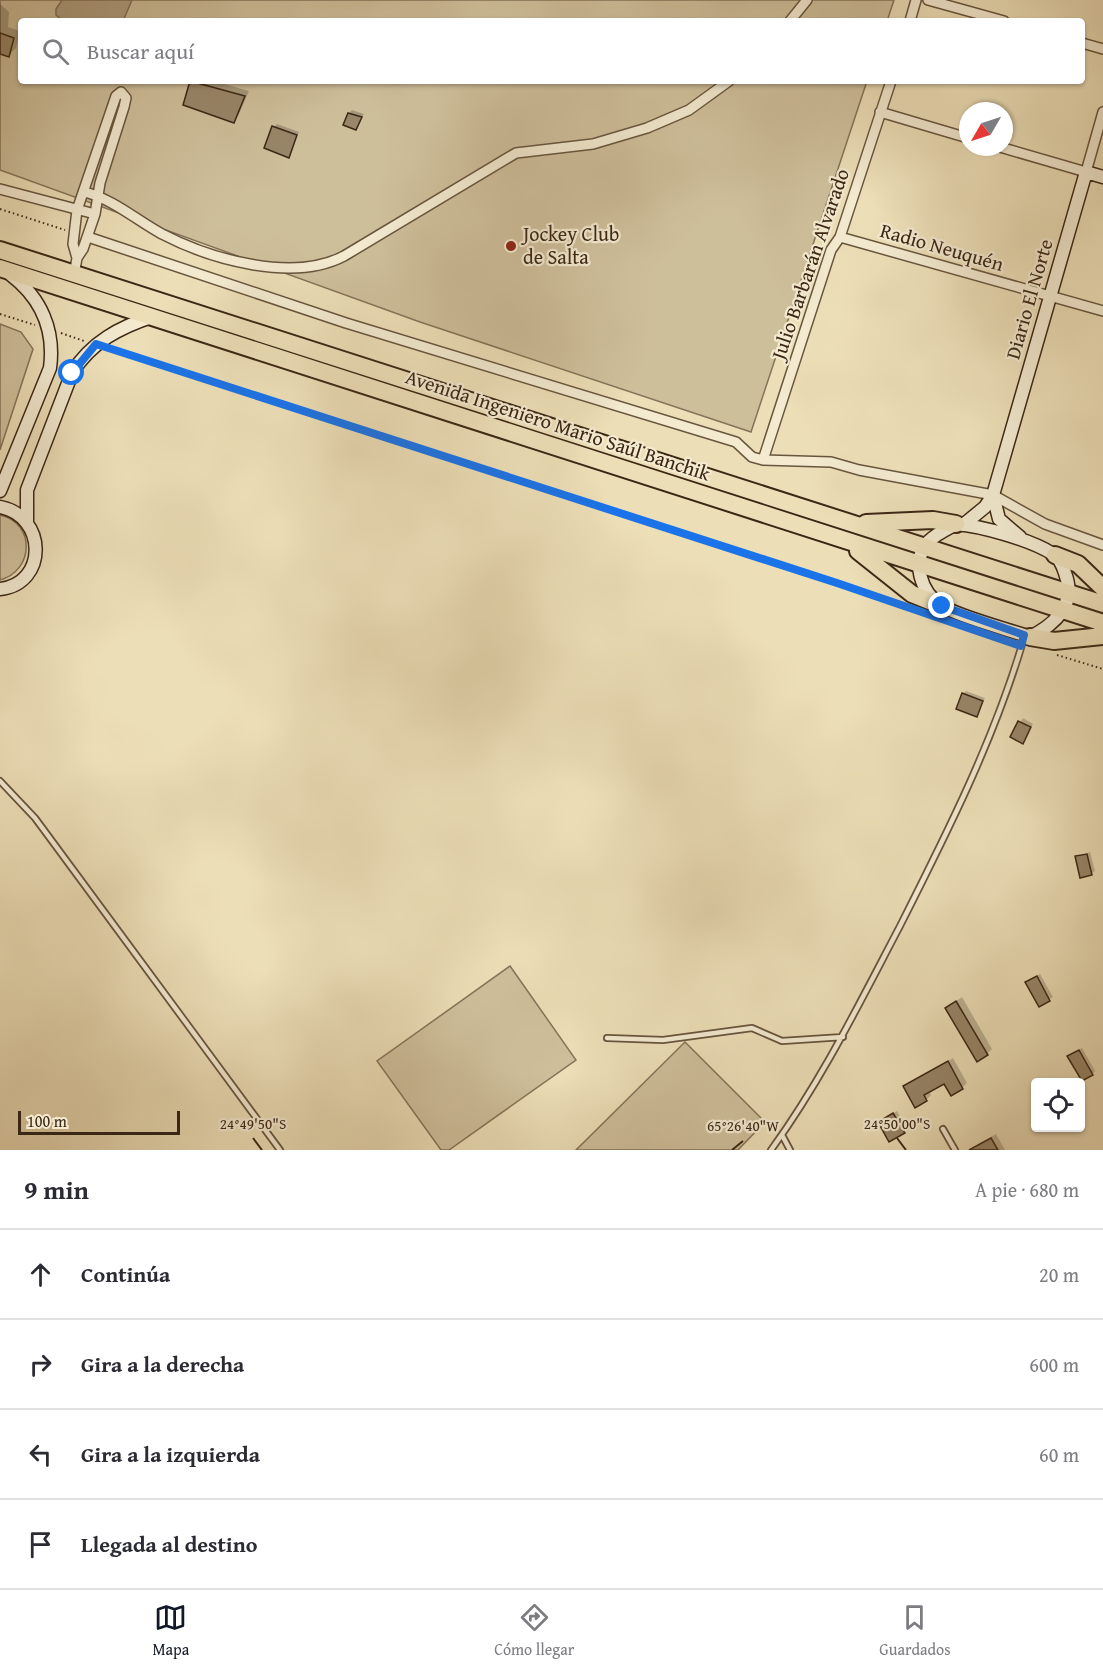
<!DOCTYPE html>
<html lang="es">
<meta charset="utf-8">
<style>
body{margin:0;font-family:"Gentium Book Plus",serif;background:#f2f2f3;color:#2b2b33}
.controls{position:absolute;right:18px;bottom:18px;display:grid;overflow:hidden;border-radius:6px;box-shadow:0 2px 4px #0004}
.controls button{width:54px;height:54px;display:grid;place-items:center;padding:0;border:0;border-bottom:2px solid #e1e1e2;background:#fff;color:#2b2b33;font:30px sans-serif}
.compass{position:absolute;left:959px;top:102px;width:54px;height:54px;border-radius:50%;background:#fff;box-shadow:0 2px 4px #0004;rotate:231deg}
.scale{position:absolute;left:18px;bottom:15px;width:162px;box-sizing:border-box;padding-left:6px;border:3px solid #3c2715;border-top:0;font-size:16px;line-height:21px;white-space:nowrap;color:#3c2715;-webkit-text-stroke:4px #f3ead0;paint-order:stroke}
.stop{position:absolute;width:18px;height:18px;margin:-14px;border:4px solid #1a73e8;border-radius:50%;background:#fff}
.stop.end{background:#1a73e8;border-color:#fff;box-shadow:0 2px 6px #0008}
.list{margin:0;padding:0;list-style:none}
h2{display:flex;justify-content:space-between;align-items:center;height:78px;margin:0;padding:0 24px;font-size:26px}
h2 small{font-size:20px;font-weight:400;color:#7c7c81}
.list li{display:grid;grid-template-columns:39px 1fr auto;gap:18px;align-items:center;box-sizing:border-box;height:90px;padding:0 24px;border-top:2px solid #e1e1e2}
.list b{display:block;font-size:22px;white-space:nowrap}
.list em{font-size:20px;font-style:normal;color:#7c7c81}
.icon{flex:none;width:33px;height:33px;fill:none;stroke:currentColor;stroke-width:2;stroke-linecap:round;stroke-linejoin:round}
.map{position:relative;flex:none;width:1103px;height:1150px;overflow:hidden}
.search{position:absolute;background:#fff;box-shadow:0 2px 4px #0004;left:18px;right:18px;top:18px;height:66px;display:flex;align-items:center;gap:15px;box-sizing:border-box;padding:0 21px;border-radius:6px;color:#7c7c81;font-size:22px}
.sheet{height:438px;background:#fff}
nav{display:flex;justify-content:space-around;align-items:center;box-sizing:border-box;height:84px;border-top:2px solid #e1e1e2;background:#fff;font-size:16px;color:#7c7c81}
nav a{display:grid;justify-items:center;gap:3px}
nav .on{color:#111827}
.map>svg:first-child{display:block}
.green{fill:#cebf9b;stroke:#857358;stroke-width:1.5}
.water{fill:#b0a080;stroke:#827055;stroke-width:1.5}
.shadow{fill:#0003}
.building{fill:#988669;stroke:#3c2715;stroke-width:1.5}
.lines{fill:none;stroke-linecap:round;stroke-linejoin:round}
.lane-casing{stroke:#68553e;stroke-width:8}
.street-casing{stroke:#68553e;stroke-width:12}
.secondary-casing{stroke:#3c2715;stroke-width:15}
.highway-casing{stroke:#3c2715;stroke-width:20}
.path{stroke:#3c2715;stroke-width:2;stroke-dasharray:1.5 3;stroke-linecap:butt}
.lane{stroke:#f3ead0;stroke-width:4.5}
.street{stroke:#f3ead0;stroke-width:9}
.secondary{stroke:#f3ead0;stroke-width:12}
.highway{stroke:#ecdeb7;stroke-width:16}
.route{stroke:#1a73e8;stroke-width:8}
.ticks{fill:none;stroke:#3c2715;stroke-width:2}
.poi-dot{fill:#8f2418;stroke:#f3ead0;stroke-width:2}
.labels{text-anchor:middle;stroke-width:4.5;stroke-linejoin:round;paint-order:stroke}
.poi-label{font-size:20px;fill:#3c2715;stroke:#f3ead0;text-anchor:start}
.street-label{font-size:20px;fill:#3c2715;stroke:#f3ead0}
.ticks-label{font-size:15px;text-anchor:middle;fill:#3c2715;stroke:#f3ead0;stroke-width:4.5;stroke-linejoin:round;paint-order:stroke}
</style>
<div class="map">
<svg width="1103" height="1150" viewBox="0 0 1103 1150">
<rect width="100%" height="100%" fill="#ecdeb7"/>
<filter id="stains"><feTurbulence type="fractalNoise" baseFrequency=".00333" numOctaves="4"/><feColorMatrix values="0 0 0 0 .2 0 0 0 0 .09 0 0 0 0 .02 0 0 0 .5 -.17"/></filter>
<radialGradient id="worn" r=".72"><stop offset=".6" stop-color="#630" stop-opacity="0"/><stop offset="1" stop-color="#630" stop-opacity=".3"/></radialGradient>
<path class="green" d="M 0,0 L 894,0 L 887,21 L 21,21 L 21,81 L 867,81 L 751,432 L 420,322 L 0,170 Z
M 0,324 L 21,332 L 33,349 L 0,450 Z
M 0,515 C 36,523 34,571 0,580 Z
M 510,966 L 576,1060 L 449,1150 L 441,1150 L 377,1061 Z
M 685,1042 L 765,1122 L 738,1150 L 576,1150 Z"/>
<path class="water" d="M 62,0 L 132,0 L 123,21 L 63,21 L 56,15 L 56,9 Z"/>
<path class="shadow" d="M 0,4 L 9,12 L 8,27 L 20,31 L 16,48 L 9,55 L 0,53 Z
M 192,81 L 214,81 L 249,91 L 238,116 L 233,121 L 185,104 Z
M 352,110 L 364,114 L 355,129 L 349,113 Z
M 277,124 L 299,132 L 288,156 L 274,127 Z
M 966,691 L 985,698 L 977,715 L 963,694 Z
M 1023,718 L 1033,724 L 1023,742 L 1012,737 Z
M 1090,852 L 1095,871 L 1091,874 L 1077,857 Z
M 1040,974 L 1053,997 L 1039,1005 L 1030,980 Z
M 962,997 L 992,1049 L 987,1054 L 947,1008 Z
M 1082,1048 L 1095,1071 L 1092,1074 L 1072,1054 Z
M 953,1058 L 967,1083 L 962,1088 L 945,1082 L 929,1090 L 931,1095 L 926,1100 L 905,1086 Z
M 897,1111 L 907,1129 L 904,1132 L 880,1122 Z
M 996,1134 L 1005,1150 L 974,1150 L 978,1144 Z"/>
<path class="building" d="M 0,33 L 14,38 L 9,57 L 0,54 Z
M 190,81 L 245,96 L 234,123 L 183,105 Z
M 348,113 L 362,117 L 356,130 L 343,125 Z
M 272,126 L 297,135 L 289,158 L 264,148 Z
M 962,693 L 983,701 L 977,717 L 956,709 Z
M 1018,721 L 1031,727 L 1023,744 L 1010,737 Z
M 1087,854 L 1092,875 L 1080,878 L 1075,856 Z
M 1037,976 L 1050,1001 L 1039,1007 L 1025,982 Z
M 956,1001 L 988,1055 L 977,1062 L 945,1008 Z
M 1079,1050 L 1093,1075 L 1082,1081 L 1067,1056 Z
M 948,1061 L 963,1089 L 951,1096 L 944,1084 L 924,1095 L 927,1101 L 915,1108 L 903,1086 Z
M 893,1113 L 905,1133 L 889,1142 L 878,1122 Z
M 991,1138 L 998,1150 L 969,1150 Z"/>
<g class="lines">
<g class="lane-casing">
<path id="lane" d="M 0,781 L 35,818 L 280,1150
M 607,1038 L 663,1040 L 752,1028 L 782,1041 L 843,1037
M 943,1129 L 955,1150
M 782,1135 L 790,1150
M 771,1150 C 822,1080 860,1002 900,926 C 947,833 995,738 1024,638"/>
</g>
<g class="street-casing">
<path id="street" d="M 928,0 L 1004,21
M 790,21 L 807,0
M 910,21 L 916,0
M 1082,43 L 1103,49
M 880,112 L 968,138
M 1000,147 L 1086,172 L 1103,112
M 0,189 L 95,214
M 85,192 C 114,200 135,219 162,234 C 210,259 293,283 344,256 L 516,153 L 593,144 L 647,128 L 689,110 L 729,81
M 88,237 L 346,323 L 736,442 L 752,457 L 763,460 L 831,462 L 859,470 L 993,495 L 1045,524 L 1103,545
M 840,237 L 1103,311
M 74,275 L 77,258 L 83,249 L 95,214 L 100,183 L 124,107 L 126,98 L 121,92 L 116,96 L 77,210 L 73,244 L 77,258
M 763,460 L 831,250 L 840,237 L 891,81"/>
</g>
<g class="secondary-casing">
<path id="secondary" d="M 0,491 L 50,368 C 55,330 41,298 11,275
M 993,495 L 999,519 L 1020,537
M 0,507 C 47,516 48,584 0,589
M 27,522 L 27,490 L 72,373 C 91,342 120,327 154,316
M 956,524 C 982,526 1031,540 1053,554 C 1059,557 1063,567 1065,573 C 1077,604 1056,624 1030,637 C 1007,629 960,617 942,606 C 921,593 910,561 929,541 C 936,534 947,529 956,524 Z
M 963,525 L 985,507 L 993,495 L 1086,172 L 1103,177"/>
</g>
<g class="highway-casing">
<path id="highway" d="M 0,250 L 1103,604
M 0,268 L 1103,623
M 866,523 L 933,520 L 956,524
M 858,551 L 912,594 L 942,606
M 1055,555 L 1078,564 L 1103,588
M 1030,637 L 1054,641 L 1103,636"/>
</g>
<path class="path" d="M 0,209 L 65,230
M 0,314 L 35,325
M 61,333 L 84,341
M 109,349 L 903,605
M 1057,655 L 1103,669"/>
<use href="#lane" class="lane"/>
<use href="#street" class="street"/>
<use href="#secondary" class="secondary"/>
<use href="#highway" class="highway"/>
</g>
<g class="lines">
<path class="route" d="M 72,373 L 96,344 L 837,583 L 1021,646 L 1024,635 L 942,606"/>
</g>
<path class="ticks" d="M 253,1138 L 262,1150M 897,1138 L 906,1150M 732,1150 L 743,1141"/>
<circle class="poi-dot" cx="511" cy="246" r="6"/>
<g class="labels">
<g class="poi-label">
<text x="523" y="241">Jockey Club<tspan x="523" dy="23">de Salta</tspan></text>
</g>
<g class="street-label">
<text transform="translate(942 247) rotate(16)" y="7">Radio Neuquén</text>
<text transform="translate(810 264) rotate(-71)" y="7">Julio Barbarán Alvarado</text>
<text transform="translate(1029 299) rotate(-74)" y="7">Diario El Norte</text>
<text transform="translate(558 425) rotate(18)" y="7">Avenida Ingeniero Mario Saúl Banchik</text>
</g>
</g>
<g class="ticks-label">
<text x="253" y="1129">24°49'50"S</text>
<text x="897" y="1129">24°50'00"S</text>
<text x="743" y="1131">65°26'40"W</text>
</g>
<rect width="100%" height="100%" filter="url(#stains)"/>
<rect width="100%" height="100%" fill="url(#worn)"/>
</svg>
<div class="controls">
<button><svg class="icon" aria-label="locate" viewBox="0 0 24 24"><circle cx="12" cy="12" r="6"/><path d="M12 2v4M12 18v4M2 12h4M18 12h4"/></svg></button>
</div>
<svg class="compass" viewBox="-18 -18 36 36"><path d="M0-13l5 13h-10z" fill="#e53935"/><path d="M0 13l5-13h-10z" fill="#7c7c81"/></svg>
<div class="scale">100 m</div>
<div class="stop" style="left:72px;top:373px"></div>
<div class="stop end" style="left:942px;top:606px"></div>
<div class="search"><svg class="icon" aria-label="search" viewBox="0 0 24 24"><circle cx="10" cy="10" r="6"/><path d="M15 15l6 6"/></svg>Buscar aquí</div>
</div>
<section class="sheet">
<h2>9 min<small>A pie · 680 m</small></h2>
<ul class="list">
<li><svg class="icon" aria-label="ahead" viewBox="0 0 24 24"><path d="M12 20V5M6 11l6-6 6 6"/></svg><div><b>Continúa</b></div><em>20 m</em></li>
<li><svg class="icon" aria-label="right" viewBox="0 0 24 24"><path d="M7 20v-9h11M14 6l5 5-5 5"/></svg><div><b>Gira a la derecha</b></div><em>600 m</em></li>
<li><svg class="icon" aria-label="left" viewBox="0 0 24 24"><path d="M17 20v-9H6M10 6l-5 5 5 5"/></svg><div><b>Gira a la izquierda</b></div><em>60 m</em></li>
<li><svg class="icon" aria-label="arrive" viewBox="0 0 24 24"><path d="M6 21V4h12l-3 4 3 4H6"/></svg><div><b>Llegada al destino</b></div></li>
</ul>
</section>
<nav>
<a class="on"><svg class="icon" aria-label="map" viewBox="0 0 24 24"><path d="M3 6l6-2 6 2 6-2v14l-6 2-6-2-6 2zM9 4v14M15 6v14"/></svg>Mapa</a>
<a><svg class="icon" aria-label="directions" viewBox="0 0 24 24"><path d="M12 3l9 9-9 9-9-9zM9 14v-3h6M13 9l2 2-2 2"/></svg>Cómo llegar</a>
<a><svg class="icon" aria-label="saved" viewBox="0 0 24 24"><path d="M7 4h10v16l-5-4-5 4z"/></svg>Guardados</a>
</nav>
